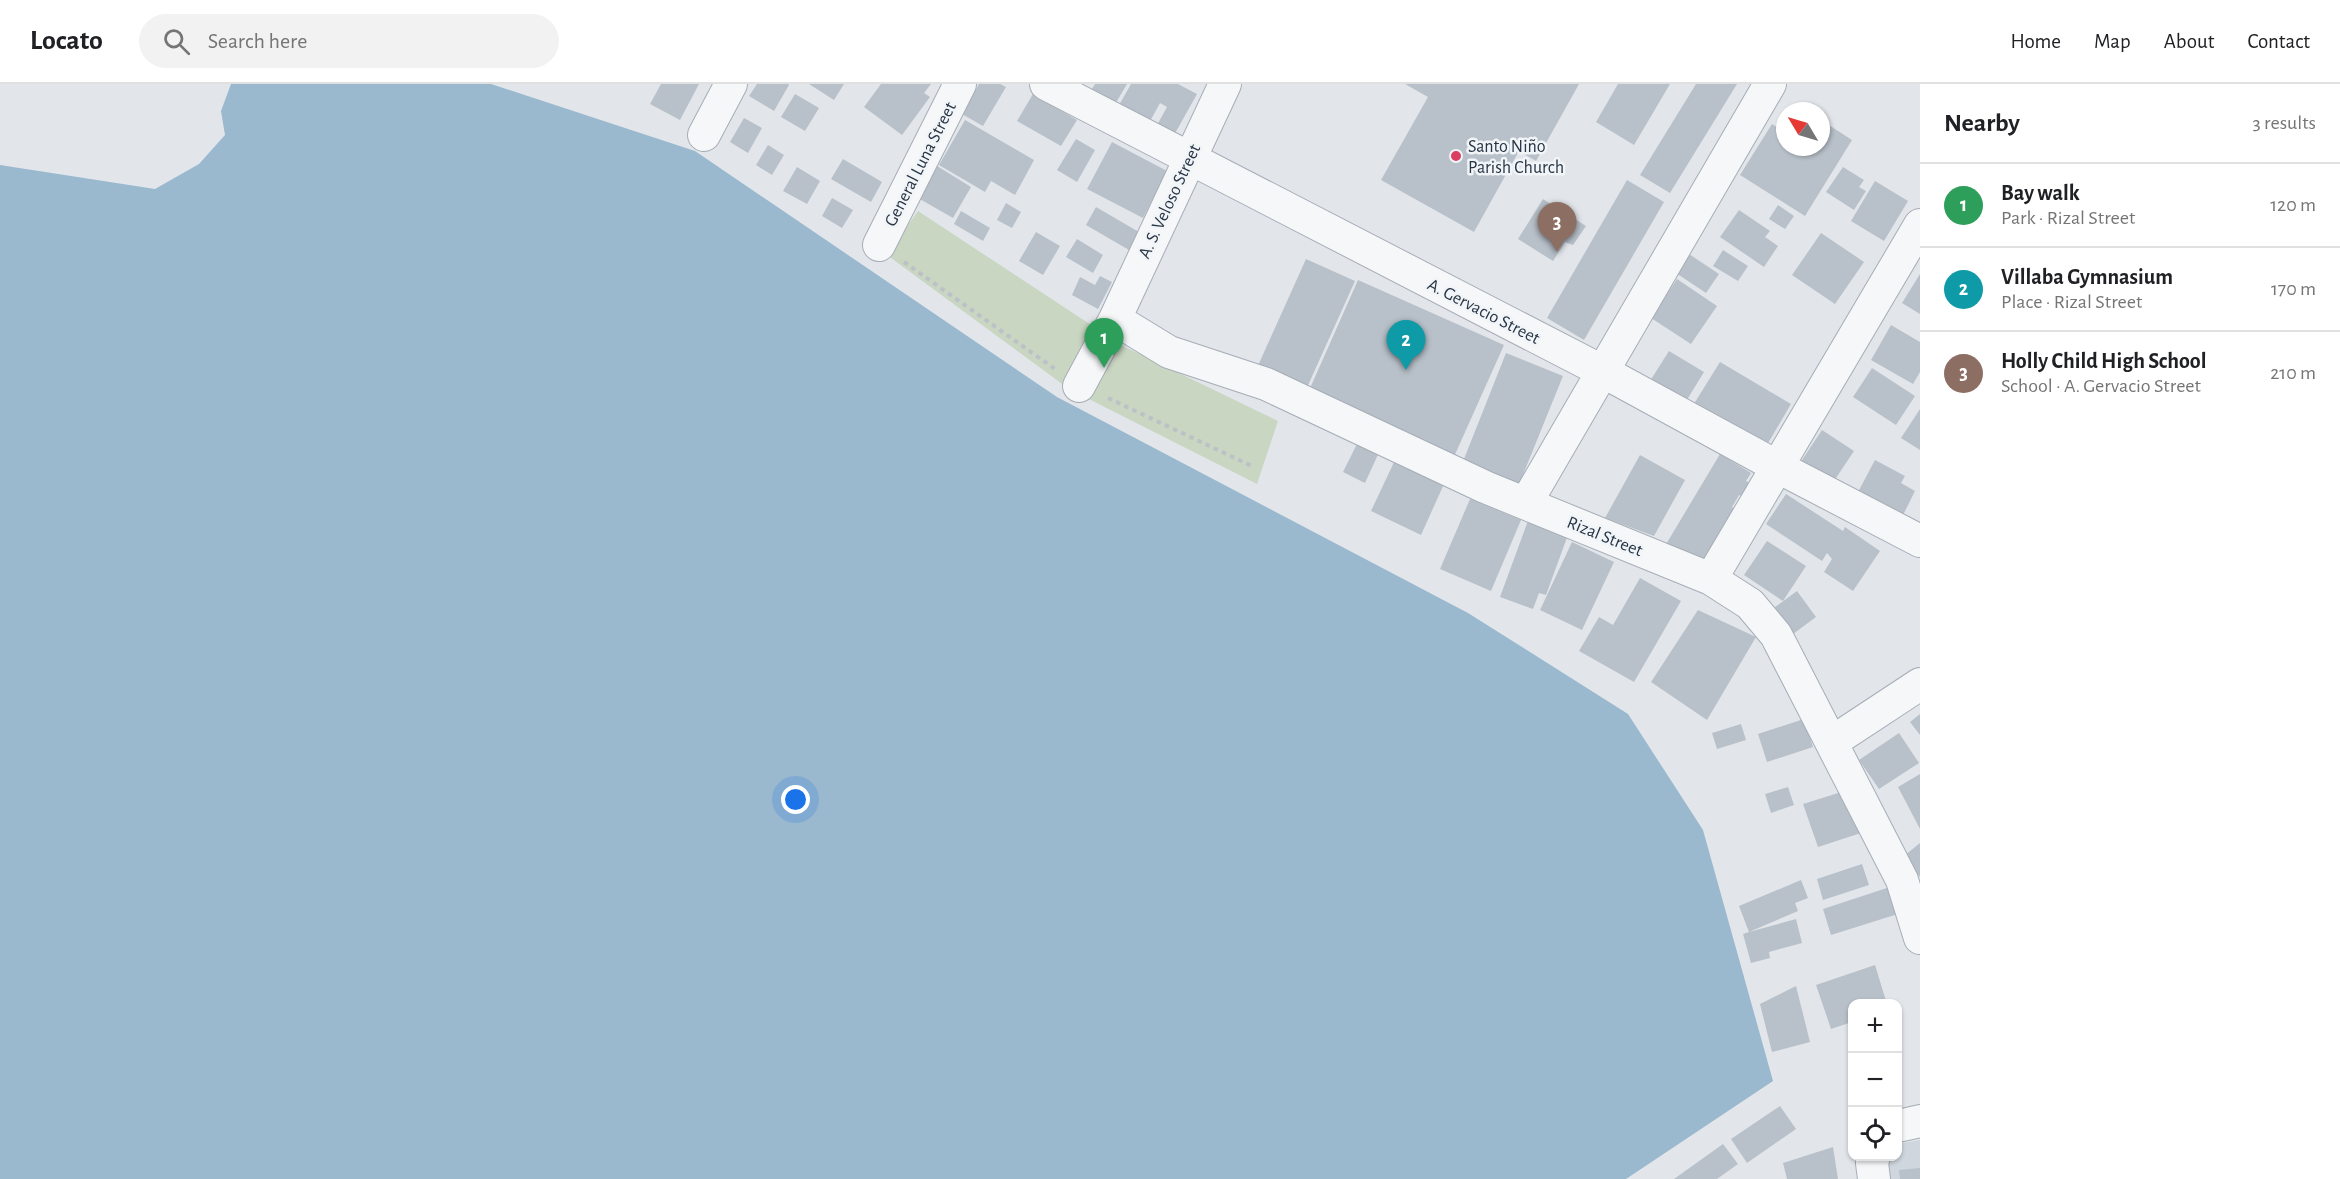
<!DOCTYPE html>
<meta charset="utf-8">
<style>
body{margin:0;font-family:"Alegreya Sans",sans-serif;background:#f2f2f2;color:#202124}
.controls{position:absolute;right:18px;bottom:18px;display:grid;overflow:hidden;border-radius:12px;box-shadow:0 2px 4px #0004}
.controls button{width:54px;height:54px;display:grid;place-items:center;padding:0;border:0;border-bottom:2px solid #e0e0e0;background:#fff;color:#202124;font:30px sans-serif}
.compass{position:absolute;left:1776px;top:18px;width:54px;height:54px;border-radius:50%;background:#fff;box-shadow:0 2px 4px #0004;rotate:308deg}
.you{position:absolute;left:796px;top:716px;width:21px;height:21px;margin:-15px;border:4px solid #fff;border-radius:50%;background:#1a73e8;box-shadow:0 0 0 9px #1a73e833}
.badge{display:grid;place-items:center;width:39px;height:39px;border-radius:50%;background:#d93e63;color:#fff;font-size:20px;font-weight:700}
.pin{position:absolute;translate:-50% -50px;filter:drop-shadow(0 2px 3px #0008)}
.pin::after{content:'';position:absolute;top:32px;width:21px;height:18px;background:inherit;clip-path:polygon(0 0,100% 0,50% 100%)}
.list{margin:0;padding:0;list-style:none}
h2{display:flex;justify-content:space-between;align-items:center;height:78px;margin:0;padding:0 24px;font-size:26px}
h2 small{font-size:20px;font-weight:400;color:#757577}
.list li{display:grid;grid-template-columns:39px 1fr auto;gap:18px;align-items:center;box-sizing:border-box;height:84px;padding:0 24px;border-top:2px solid #e0e0e0}
.list b{display:block;font-size:22px;white-space:nowrap}
.list p{margin:0;font-size:20px;white-space:nowrap;color:#757577}
.list em{font-size:20px;font-style:normal;color:#757577}
.icon{flex:none;width:33px;height:33px;fill:none;stroke:currentColor;stroke-width:2;stroke-linecap:round;stroke-linejoin:round}
.map{position:relative;flex:none;width:1920px;height:1095px;overflow:hidden}
header{display:flex;align-items:center;gap:36px;box-sizing:border-box;height:84px;padding:0 30px;background:#fff;border-bottom:2px solid #e0e0e0}
header strong{font-size:28px}
nav{display:flex;gap:33px;margin-inline-start:auto;font-size:21px}
.search{width:420px;height:54px;background:#f2f2f2;display:flex;align-items:center;gap:15px;box-sizing:border-box;padding:0 21px;border-radius:33px;color:#757577;font-size:22px}
main{display:flex}
aside{flex:1;background:#fff}
.map>svg:first-child{display:block}
.built{fill:#cfd6dd}
.green{fill:#c9d6c2}
.water{fill:#9ab8ce}
.building{fill:#b8c0c9}
.lines{fill:none;stroke-linecap:round;stroke-linejoin:round}
.minor-casing{stroke:#a6adb6;stroke-width:34}
.path{stroke:#bcc1c7;stroke-width:4;stroke-dasharray:4.5 4.5;stroke-linecap:butt}
.minor{stroke:#f5f7f9;stroke-width:32}
.poi-dot{fill:#d93e63;stroke:#f2f5f8;stroke-width:2}
.labels{text-anchor:middle;stroke-width:5;stroke-linejoin:round;paint-order:stroke}
.poi-label{font-size:18px;fill:#283545;stroke:#f2f5f8;text-anchor:start}
.street-label{font-size:18px;fill:#283545;stroke:#f2f5f8}
</style>
<header>
<strong>Locato</strong>
<div class="search"><svg class="icon" aria-label="search" viewBox="0 0 24 24"><circle cx="10" cy="10" r="6"/><path d="M15 15l6 6"/></svg>Search here</div>
<nav><a>Home</a><a>Map</a><a>About</a><a>Contact</a></nav>
</header>
<main>
<div class="map">
<svg width="1920" height="1095" viewBox="0 0 1920 1095">
<rect width="100%" height="100%" fill="#e2e6eb"/>
<path class="built" d="M 1920,1056 L 1920,1095 L 1875,1095 L 1871,1073 L 1898,1072 L 1898,1060 Z"/>
<path class="green" d="M 918,127 L 1123,262 L 1278,337 L 1257,400 L 1069,305 L 887,171 Z"/>
<path class="water" d="M 231,0 L 491,0 L 695,67 L 1057,313 L 1468,529 L 1628,630 L 1703,746 L 1773,997 L 1626,1095 L 0,1095 L 0,81 L 155,105 L 199,80 L 225,51 L 221,27 Z"/>
<path class="building" d="M 661,0 L 699,0 L 680,36 L 650,20 Z
M 757,0 L 788,0 L 789,1 L 774,27 L 749,12 Z
M 809,0 L 844,0 L 834,16 Z
M 881,0 L 931,0 L 924,9 L 930,13 L 902,51 L 864,23 Z
M 979,0 L 1000,0 L 1006,3 L 983,42 L 962,30 Z
M 1095,0 L 1127,0 L 1114,22 L 1090,8 Z
M 1131,0 L 1178,0 L 1197,10 L 1173,53 L 1156,43 L 1167,23 L 1160,19 L 1149,39 L 1118,23 Z
M 1405,0 L 1579,0 L 1536,77 L 1519,67 L 1474,148 L 1381,96 L 1428,13 Z
M 1618,0 L 1670,0 L 1634,61 L 1596,38 Z
M 1696,0 L 1737,0 L 1670,109 L 1640,91 Z
M 795,10 L 819,24 L 805,47 L 781,33 Z
M 1033,10 L 1077,36 L 1061,62 L 1017,37 Z
M 744,34 L 762,44 L 748,69 L 730,58 Z
M 965,36 L 1034,76 L 1015,111 L 991,97 L 985,108 L 939,81 Z
M 1821,36 L 1852,56 L 1805,132 L 1740,91 L 1772,40 L 1785,48 L 1785,63 L 1821,63 Z
M 1076,55 L 1095,66 L 1077,98 L 1057,86 Z
M 1112,58 L 1167,87 L 1143,134 L 1087,105 Z
M 768,61 L 784,71 L 772,91 L 756,81 Z
M 843,75 L 882,98 L 871,118 L 831,95 Z
M 937,82 L 971,103 L 953,134 L 918,114 Z
M 797,83 L 820,97 L 807,120 L 783,107 Z
M 1843,83 L 1864,96 L 1859,103 L 1866,107 L 1854,126 L 1826,108 Z
M 1627,96 L 1664,118 L 1584,256 L 1547,234 Z
M 1875,97 L 1908,117 L 1884,157 L 1851,137 Z
M 832,114 L 853,126 L 842,144 L 822,132 Z
M 1543,115 L 1586,142 L 1573,161 L 1565,158 L 1553,177 L 1518,155 Z
M 1006,119 L 1021,128 L 1012,144 L 997,136 Z
M 1778,121 L 1794,132 L 1785,145 L 1769,135 Z
M 1096,123 L 1139,148 L 1129,166 L 1086,141 Z
M 1739,126 L 1770,147 L 1765,153 L 1778,162 L 1764,183 L 1720,153 Z
M 961,127 L 990,144 L 983,157 L 954,140 Z
M 1036,148 L 1060,162 L 1043,191 L 1019,177 Z
M 1821,149 L 1864,178 L 1835,220 L 1792,191 Z
M 1077,155 L 1103,171 L 1093,189 L 1066,173 Z
M 1723,166 L 1748,182 L 1738,197 L 1713,182 Z
M 1689,170 L 1719,190 L 1706,209 L 1676,189 Z
M 1306,175 L 1355,197 L 1305,308 L 1256,286 Z
M 1920,190 L 1920,230 L 1902,219 Z
M 1100,192 L 1112,198 L 1098,225 L 1072,211 L 1080,193 L 1095,201 Z
M 1677,195 L 1717,222 L 1691,260 L 1651,234 Z
M 1358,196 L 1504,261 L 1453,375 L 1307,311 Z
M 1891,241 L 1920,258 L 1920,288 L 1913,300 L 1871,276 Z
M 1669,267 L 1704,288 L 1685,319 L 1650,297 Z
M 1506,269 L 1563,292 L 1518,403 L 1462,380 Z
M 1720,278 L 1791,320 L 1764,366 L 1692,323 Z
M 1872,284 L 1915,312 L 1896,341 L 1853,313 Z
M 1920,325 L 1920,366 L 1901,354 Z
M 1822,346 L 1854,367 L 1832,400 L 1800,379 Z
M 1360,354 L 1381,364 L 1365,399 L 1343,388 Z
M 1720,370 L 1751,389 L 1746,397 L 1753,401 L 1745,414 L 1739,411 L 1732,423 L 1738,427 L 1704,484 L 1665,462 Z
M 1640,371 L 1685,396 L 1654,452 L 1605,434 Z
M 1395,376 L 1444,400 L 1421,451 L 1371,427 Z
M 1875,376 L 1905,392 L 1901,399 L 1915,407 L 1903,431 L 1858,408 Z
M 1786,410 L 1843,447 L 1845,443 L 1880,467 L 1853,507 L 1824,488 L 1832,475 L 1827,469 L 1822,477 L 1766,440 Z
M 1470,415 L 1521,436 L 1491,507 L 1440,485 Z
M 1529,434 L 1569,448 L 1546,511 L 1539,509 L 1533,525 L 1500,513 Z
M 1767,457 L 1806,482 L 1783,517 L 1744,491 Z
M 1572,458 L 1614,478 L 1582,546 L 1540,526 Z
M 1640,494 L 1681,517 L 1634,598 L 1579,567 L 1599,533 L 1613,541 Z
M 1797,507 L 1816,533 L 1789,553 L 1771,526 Z
M 1698,526 L 1756,553 L 1707,636 L 1651,598 Z
M 1920,630 L 1920,651 L 1910,638 Z
M 1804,635 L 1813,663 L 1767,678 L 1758,650 Z
M 1741,640 L 1746,656 L 1717,665 L 1712,649 Z
M 1899,649 L 1919,679 L 1879,705 L 1859,676 Z
M 1920,690 L 1920,745 L 1898,703 Z
M 1788,703 L 1794,721 L 1771,729 L 1765,710 Z
M 1851,705 L 1864,748 L 1818,763 L 1803,720 Z
M 1920,759 L 1920,793 L 1904,772 Z
M 1862,780 L 1869,801 L 1823,816 L 1817,795 Z
M 1801,796 L 1808,814 L 1795,819 L 1798,827 L 1749,848 L 1796,835 L 1802,859 L 1769,868 L 1770,874 L 1751,879 L 1743,850 L 1749,848 L 1739,822 Z
M 1893,802 L 1901,829 L 1831,851 L 1823,825 Z
M 1875,881 L 1887,920 L 1852,920 L 1852,938 L 1831,945 L 1816,901 Z
M 1796,902 L 1810,958 L 1772,968 L 1760,920 Z
M 1780,1022 L 1796,1045 L 1747,1079 L 1731,1055 Z
M 1723,1060 L 1738,1080 L 1717,1095 L 1674,1095 Z
M 1833,1063 L 1838,1095 L 1787,1095 L 1783,1079 Z
M 1920,1084 L 1920,1095 L 1900,1095 L 1899,1086 Z"/>
<g class="lines">
<g class="minor-casing">
<path id="minor" d="M 1046,0 L 1602,287 L 1778,383 L 1920,457
M 704,51 L 731,0
M 879,161 L 960,0
M 1115,235 L 1169,268 L 1266,300 L 1485,403 L 1711,495 L 1750,520 L 1776,551 L 1902,796 L 1920,854
M 1079,302 L 1115,235 L 1225,0
M 1526,419 L 1770,0
M 1711,495 L 1920,141
M 1832,658 L 1920,600
M 1898,1042 L 1920,1037
M 1874,1095 L 1872,1079 L 1874,1072"/>
</g>
<path class="path" d="M 904,178 L 1055,285
M 1108,314 L 1254,383"/>
<use href="#minor" class="minor"/>
</g>
<circle class="poi-dot" cx="1456" cy="72" r="6"/>
<g class="labels">
<g class="poi-label">
<text x="1468" y="68">Santo Niño<tspan x="1468" dy="21">Parish Church</tspan></text>
</g>
<g class="street-label">
<text transform="translate(920 80) rotate(-63)" y="6">General Luna Street</text>
<text transform="translate(1169 117) rotate(-65)" y="6">A. S. Veloso Street</text>
<text transform="translate(1484 227) rotate(27)" y="6">A. Gervacio Street</text>
<text transform="translate(1605 452) rotate(22)" y="6">Rizal Street</text>
</g>
</g>
</svg>
<div class="controls">
<button>+</button>
<button>−</button>
<button><svg class="icon" aria-label="locate" viewBox="0 0 24 24"><circle cx="12" cy="12" r="6"/><path d="M12 2v4M12 18v4M2 12h4M18 12h4"/></svg></button>
</div>
<svg class="compass" viewBox="-18 -18 36 36"><path d="M0-13l5 13h-10z" fill="#e53935"/><path d="M0 13l5-13h-10z" fill="#757577"/></svg>
<div class="you"></div>
<div class="pin badge" style="left:1104px;top:284px;background:#2e9e5b">1</div>
<div class="pin badge" style="left:1406px;top:286px;background:#0f9aa8">2</div>
<div class="pin badge" style="left:1557px;top:168px;background:#8d6e63">3</div>
</div>
<aside>
<h2>Nearby<small>3 results</small></h2>
<ul class="list">
<li><span class="badge" style="background:#2e9e5b">1</span><div><b>Bay walk</b><p>Park · Rizal Street</p></div><em>120 m</em></li>
<li><span class="badge" style="background:#0f9aa8">2</span><div><b>Villaba Gymnasium</b><p>Place · Rizal Street</p></div><em>170 m</em></li>
<li><span class="badge" style="background:#8d6e63">3</span><div><b>Holly Child High School</b><p>School · A. Gervacio Street</p></div><em>210 m</em></li>
</ul>
</aside>
</main>
